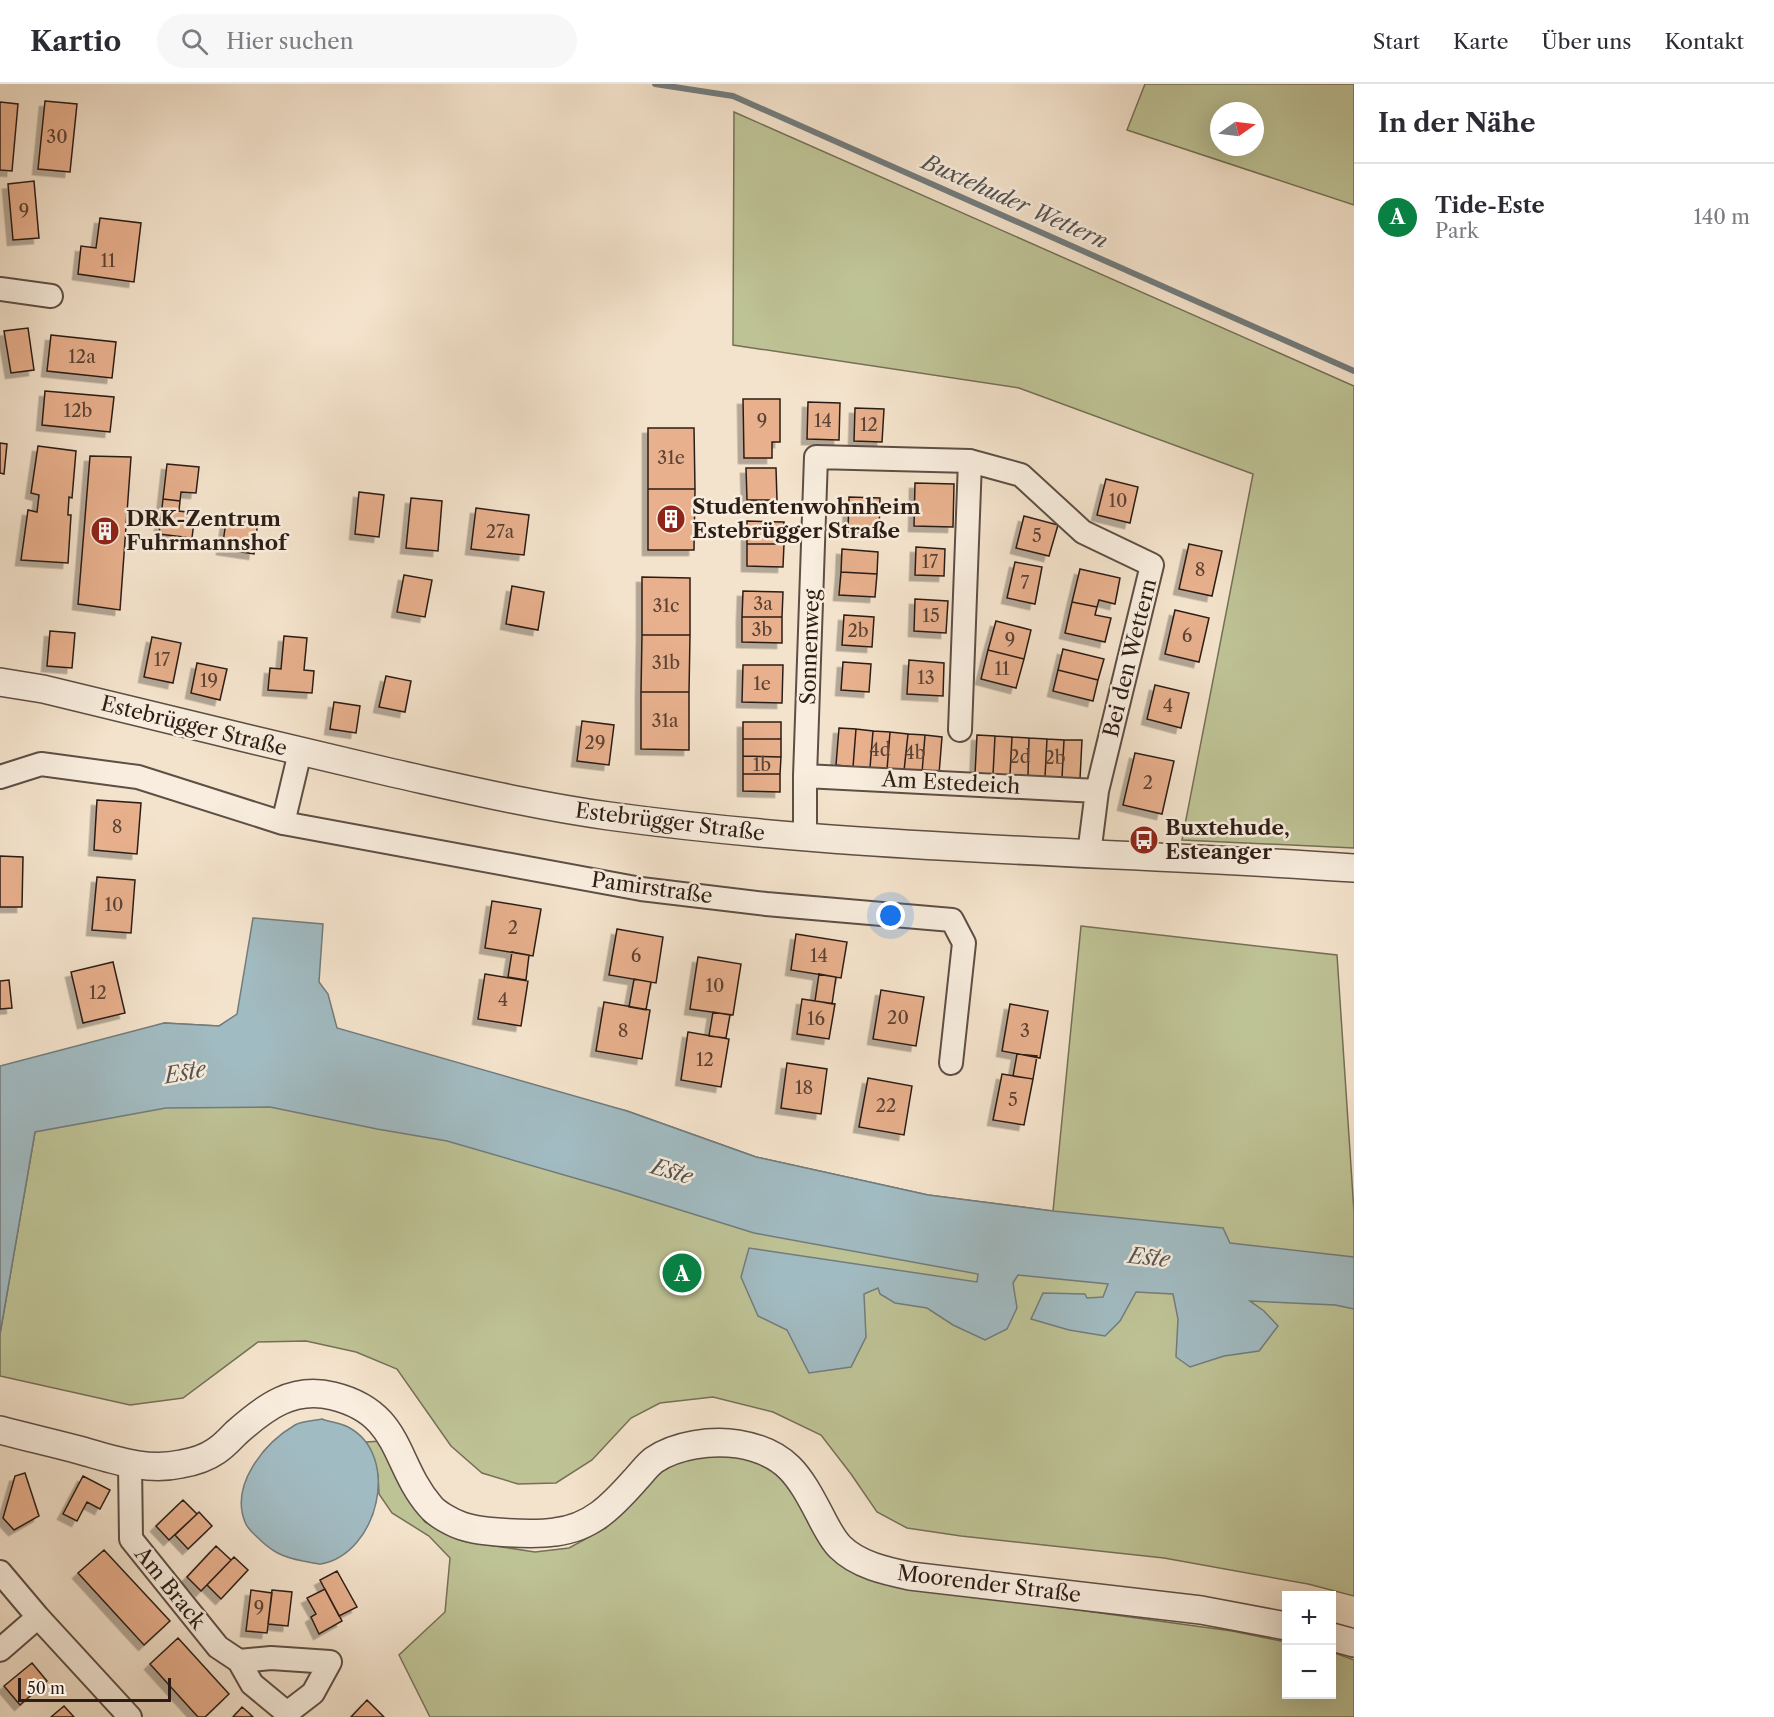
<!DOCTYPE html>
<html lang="de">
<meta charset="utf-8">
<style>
body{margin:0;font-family:"Libre Caslon Text",serif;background:#f7f7f7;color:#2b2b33}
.controls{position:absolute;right:18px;bottom:18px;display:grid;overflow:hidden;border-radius:0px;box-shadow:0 6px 24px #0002}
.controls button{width:54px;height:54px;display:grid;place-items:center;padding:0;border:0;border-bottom:2px solid #e1e1e2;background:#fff;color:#2b2b33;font:30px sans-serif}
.compass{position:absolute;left:1210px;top:18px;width:54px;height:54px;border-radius:50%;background:#fff;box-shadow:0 6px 24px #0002;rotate:76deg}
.scale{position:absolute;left:18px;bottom:15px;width:153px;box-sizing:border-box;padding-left:6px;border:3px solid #2c1d16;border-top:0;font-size:16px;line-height:21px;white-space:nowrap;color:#2c1d16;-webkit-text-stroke:4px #f8edde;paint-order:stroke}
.you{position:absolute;left:891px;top:832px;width:21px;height:21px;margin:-15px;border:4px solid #fff;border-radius:50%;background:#1a73e8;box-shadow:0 0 0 9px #1a73e833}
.badge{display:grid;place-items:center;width:39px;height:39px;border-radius:50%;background:#0b8043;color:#fff;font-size:20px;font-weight:700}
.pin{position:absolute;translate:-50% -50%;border:3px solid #fff;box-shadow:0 2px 6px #0006}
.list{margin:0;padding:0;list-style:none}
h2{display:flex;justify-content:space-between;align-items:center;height:78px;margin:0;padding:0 24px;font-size:26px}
h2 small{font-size:20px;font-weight:400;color:#7c7c81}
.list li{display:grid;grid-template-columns:39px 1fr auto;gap:18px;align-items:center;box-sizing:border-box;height:108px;padding:0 24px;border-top:2px solid #e1e1e2}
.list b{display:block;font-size:22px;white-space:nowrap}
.list p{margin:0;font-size:20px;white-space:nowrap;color:#7c7c81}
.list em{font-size:20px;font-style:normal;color:#7c7c81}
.icon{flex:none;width:33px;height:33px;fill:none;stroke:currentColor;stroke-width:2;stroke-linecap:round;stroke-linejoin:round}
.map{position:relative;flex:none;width:1354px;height:1633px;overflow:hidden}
header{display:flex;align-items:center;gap:36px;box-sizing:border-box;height:84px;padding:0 30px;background:#fff;border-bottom:2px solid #e1e1e2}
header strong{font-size:28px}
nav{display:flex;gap:33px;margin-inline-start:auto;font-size:21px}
.search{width:420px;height:54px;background:#f7f7f7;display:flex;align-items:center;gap:15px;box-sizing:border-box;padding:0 21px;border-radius:33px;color:#7c7c81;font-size:22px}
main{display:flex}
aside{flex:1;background:#fff}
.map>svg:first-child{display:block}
.green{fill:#bec396;stroke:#757056;stroke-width:1.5;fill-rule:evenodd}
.water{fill:#a1bbc2;stroke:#727c7d;stroke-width:1.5}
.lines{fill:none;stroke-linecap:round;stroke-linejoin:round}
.stream{stroke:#727c7d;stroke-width:6}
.building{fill:#e8b08d;stroke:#2c1d16;stroke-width:1.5;filter:url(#shadow)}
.minor-casing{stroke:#5e4e44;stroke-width:26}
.tertiary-casing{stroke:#5e4e44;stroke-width:30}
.minor{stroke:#f8edde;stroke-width:22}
.tertiary{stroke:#f8edde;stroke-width:27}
.labels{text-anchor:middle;stroke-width:5;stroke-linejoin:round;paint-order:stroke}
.number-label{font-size:18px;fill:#5b4234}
.poi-label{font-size:21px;font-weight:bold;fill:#2c1d16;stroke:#f8edde;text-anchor:start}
.street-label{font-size:21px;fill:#2c1d16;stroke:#f8edde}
.water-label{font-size:22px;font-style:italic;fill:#555452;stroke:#f8edde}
</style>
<header>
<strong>Kartio</strong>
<div class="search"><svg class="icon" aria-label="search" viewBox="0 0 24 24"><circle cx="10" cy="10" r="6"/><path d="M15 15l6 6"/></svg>Hier suchen</div>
<nav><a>Start</a><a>Karte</a><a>Über uns</a><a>Kontakt</a></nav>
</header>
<main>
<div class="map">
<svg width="1354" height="1633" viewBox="0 0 1354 1633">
<defs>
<filter id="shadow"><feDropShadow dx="-5.5" dy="5.5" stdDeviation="0" flood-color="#0004"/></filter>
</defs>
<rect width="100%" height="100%" fill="#f4e3cc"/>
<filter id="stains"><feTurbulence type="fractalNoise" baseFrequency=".00333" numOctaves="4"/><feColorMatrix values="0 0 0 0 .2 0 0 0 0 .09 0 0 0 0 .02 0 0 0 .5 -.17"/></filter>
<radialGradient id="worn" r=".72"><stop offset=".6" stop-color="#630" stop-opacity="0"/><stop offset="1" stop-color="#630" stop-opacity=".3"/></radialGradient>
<path class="green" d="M 1145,0 L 1354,0 L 1354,121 L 1127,46 ZM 1219,27 L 1255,27 L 1255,63 L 1219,63 Z
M 734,28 L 1354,302 L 1354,764 L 1182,756 L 1253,390 L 1019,304 L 733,261 Z
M 1081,842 L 1337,871 L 1354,1128 L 1354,1512 L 1308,1500 L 1164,1474 L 961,1452 L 907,1444 L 877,1428 L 851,1390 L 821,1351 L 773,1328 L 713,1313 L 660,1319 L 631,1334 L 592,1376 L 556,1399 L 518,1400 L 482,1389 L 451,1362 L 397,1285 L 356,1268 L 306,1257 L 258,1258 L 183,1314 L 130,1321 L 0,1292 L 0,1250 L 35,1048 L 164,939 L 219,942 L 237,931 L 627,1027 L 756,1073 L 928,1111 L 1053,1127 Z
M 382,1357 L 402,1402 L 425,1438 L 463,1457 L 535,1468 L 569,1464 L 606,1444 L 656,1392 L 676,1378 L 707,1369 L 758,1373 L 791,1400 L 826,1465 L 931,1506 L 1232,1547 L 1286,1558 L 1286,1610 L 1332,1610 L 1332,1568 L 1354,1576 L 1354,1633 L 430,1633 L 399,1571 L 445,1528 L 450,1474 L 429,1452 L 392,1429 L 379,1410 L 378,1391 L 366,1358 Z"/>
<path class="water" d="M 253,834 L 323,840 L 319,898 L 328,910 L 337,944 L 627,1027 L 756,1073 L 928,1111 L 1053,1127 L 1223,1144 L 1230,1159 L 1354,1173 L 1354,1225 L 1335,1221 L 1250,1217 L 1264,1227 L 1278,1242 L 1259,1267 L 1224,1272 L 1190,1283 L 1176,1273 L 1178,1235 L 1173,1210 L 1136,1208 L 1120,1237 L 1105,1252 L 1069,1246 L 1031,1235 L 1043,1209 L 1085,1210 L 1087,1214 L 1103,1213 L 1108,1200 L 1018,1191 L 1013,1199 L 1017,1224 L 1007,1245 L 985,1256 L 953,1241 L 927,1224 L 895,1219 L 880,1210 L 878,1204 L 864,1210 L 866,1253 L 851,1283 L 809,1289 L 787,1246 L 758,1232 L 741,1193 L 749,1164 L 977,1198 L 978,1190 L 754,1149 L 616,1106 L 447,1057 L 377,1045 L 270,1023 L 166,1024 L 35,1048 L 0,1250 L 0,982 L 164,939 L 219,942 L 237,930 Z
M 322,1335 C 330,1338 340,1339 348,1343 C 402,1371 378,1470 321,1480 C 316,1480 309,1478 303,1477 C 282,1473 272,1468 256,1452 C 252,1448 247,1444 245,1438 C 230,1401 264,1359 295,1341 C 302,1337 313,1337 322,1335 Z"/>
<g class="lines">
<path class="stream" d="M 655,0 L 733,12 L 1354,287"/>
</g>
<path class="building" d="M 45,17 L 77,20 L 70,88 L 38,85 Z
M 0,18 L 18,20 L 12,87 L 0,86 Z
M 34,97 L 39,154 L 13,156 L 8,100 Z
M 100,134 L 141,139 L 134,198 L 78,190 L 81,162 L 96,164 Z
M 28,244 L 34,286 L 11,289 L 4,247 Z
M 51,251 L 116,258 L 112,294 L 47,287 Z
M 45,307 L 114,313 L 110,348 L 42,341 Z
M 743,315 L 780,315 L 780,358 L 772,358 L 772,374 L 744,374 Z
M 808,318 L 840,319 L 839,356 L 807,355 Z
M 855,324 L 884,325 L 882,358 L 854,357 Z
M 648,344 L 694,344 L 695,405 L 648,405 Z
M 0,359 L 7,360 L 4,390 L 0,389 Z
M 38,362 L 76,367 L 72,414 L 69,413 L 68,429 L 68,431 L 71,431 L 68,479 L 21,476 L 28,426 L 37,428 L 39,411 L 31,409 Z
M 90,372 L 131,373 L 120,526 L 78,520 Z
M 167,380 L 199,383 L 196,409 L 181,408 L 180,417 L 163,415 Z
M 746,384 L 776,384 L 777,416 L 747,416 Z
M 1106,395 L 1138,403 L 1130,439 L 1097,431 Z
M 915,399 L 954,400 L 953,443 L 914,442 Z
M 648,405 L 695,405 L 694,466 L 648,466 Z
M 359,408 L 384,411 L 379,453 L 355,450 Z
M 849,413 L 880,414 L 879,449 L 848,448 Z
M 411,414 L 442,417 L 438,467 L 406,464 Z
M 163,415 L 180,417 L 179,427 L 195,429 L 192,454 L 159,450 Z
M 476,424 L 529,431 L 524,471 L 471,465 Z
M 227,431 L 258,435 L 254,470 L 222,465 Z
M 1024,432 L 1058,441 L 1049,472 L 1016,464 Z
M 747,437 L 784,438 L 784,460 L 747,460 Z
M 747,460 L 784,460 L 783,483 L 747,482 Z
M 1189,460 L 1222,467 L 1212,512 L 1179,505 Z
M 916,463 L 945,465 L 944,492 L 915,491 Z
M 842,465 L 878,468 L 877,490 L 841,488 Z
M 1015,478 L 1042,483 L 1035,520 L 1007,514 Z
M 1080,485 L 1120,494 L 1115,520 L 1099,516 L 1097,523 L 1072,518 Z
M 841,488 L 877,490 L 875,513 L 839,511 Z
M 404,491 L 432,496 L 425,533 L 397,528 Z
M 642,493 L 690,494 L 690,551 L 642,551 Z
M 512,502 L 544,508 L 538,546 L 506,540 Z
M 743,507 L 783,508 L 782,533 L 742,533 Z
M 915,515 L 948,517 L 946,549 L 914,547 Z
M 1072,518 L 1097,523 L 1095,531 L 1111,534 L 1105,558 L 1065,549 Z
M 1175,526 L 1209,534 L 1199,578 L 1165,570 Z
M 844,531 L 874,533 L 872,563 L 842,561 Z
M 742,533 L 782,533 L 782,559 L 742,558 Z
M 996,537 L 1031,546 L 1024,575 L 988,566 Z
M 50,547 L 75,549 L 72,584 L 47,582 Z
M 642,551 L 690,551 L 689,608 L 641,608 Z
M 284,552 L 307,554 L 304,586 L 314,587 L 312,609 L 268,606 L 270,584 L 281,585 Z
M 152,553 L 181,559 L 173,599 L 144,593 Z
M 1063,565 L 1104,575 L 1098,596 L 1058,586 Z
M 988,566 L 1024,575 L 1016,604 L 981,595 Z
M 909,576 L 944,579 L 943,612 L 907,610 Z
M 843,578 L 871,580 L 869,608 L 841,606 Z
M 197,579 L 227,585 L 220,616 L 191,609 Z
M 743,581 L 783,581 L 782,619 L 742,618 Z
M 1058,586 L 1098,596 L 1093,617 L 1053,607 Z
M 386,592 L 411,597 L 405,628 L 379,623 Z
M 1155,601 L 1189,609 L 1181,644 L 1147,635 Z
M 641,608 L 689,608 L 689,666 L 641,665 Z
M 334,618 L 360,622 L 356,649 L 330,645 Z
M 582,637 L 614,641 L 609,681 L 577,677 Z
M 743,638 L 781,638 L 781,655 L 743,655 Z
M 839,644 L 856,645 L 853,683 L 836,681 Z
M 856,645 L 873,647 L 870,684 L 853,683 Z
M 873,647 L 890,648 L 887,686 L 870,684 Z
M 890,648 L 908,650 L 904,687 L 887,686 Z
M 908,650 L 925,651 L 922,689 L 904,687 Z
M 925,651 L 942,653 L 939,690 L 922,689 Z
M 977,651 L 995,652 L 993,691 L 975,690 Z
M 995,652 L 1012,653 L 1010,691 L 993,691 Z
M 1012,653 L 1029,654 L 1028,692 L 1010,691 Z
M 1029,654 L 1047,655 L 1045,693 L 1028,692 Z
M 743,655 L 781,655 L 781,673 L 743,672 Z
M 1047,655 L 1064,656 L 1062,694 L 1045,693 Z
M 1064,656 L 1082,656 L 1080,695 L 1062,694 Z
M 1135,669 L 1174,677 L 1162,730 L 1123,721 Z
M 743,672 L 781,673 L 780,690 L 743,690 Z
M 743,690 L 780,690 L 780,708 L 743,707 Z
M 97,716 L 141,719 L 137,770 L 94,766 Z
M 0,772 L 23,773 L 22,823 L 0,823 Z
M 97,793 L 135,796 L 131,849 L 92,846 Z
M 492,817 L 541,825 L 533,872 L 485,864 Z
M 617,845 L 663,853 L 656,899 L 609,891 Z
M 796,850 L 847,858 L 841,894 L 791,886 Z
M 512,868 L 529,871 L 526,896 L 508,893 Z
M 698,873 L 741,880 L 733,931 L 690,925 Z
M 113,878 L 125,929 L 83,939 L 71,888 Z
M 485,890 L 528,897 L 521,942 L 478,935 Z
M 819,890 L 836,893 L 832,920 L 815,917 Z
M 634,895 L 651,898 L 646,926 L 629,923 Z
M 9,896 L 12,924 L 0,925 L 0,897 Z
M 881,906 L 924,913 L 916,962 L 873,955 Z
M 802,915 L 835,920 L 829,955 L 797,950 Z
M 604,918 L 650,926 L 642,975 L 596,967 Z
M 1010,920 L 1048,927 L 1040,974 L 1002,967 Z
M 713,928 L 730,931 L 726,954 L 709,952 Z
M 688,948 L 729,955 L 721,1003 L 681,996 Z
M 1017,970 L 1037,972 L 1033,995 L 1013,992 Z
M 787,979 L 827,985 L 821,1030 L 781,1024 Z
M 1002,990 L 1033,995 L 1024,1041 L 993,1036 Z
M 868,994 L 912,1002 L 904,1051 L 859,1043 Z
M 25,1389 L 39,1432 L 14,1446 L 3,1434 L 15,1392 Z
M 83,1392 L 110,1406 L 100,1425 L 87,1418 L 77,1437 L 63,1430 Z
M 183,1416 L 197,1430 L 169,1456 L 156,1442 Z
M 199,1428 L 212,1442 L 188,1465 L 175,1451 Z
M 216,1462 L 231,1476 L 201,1507 L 187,1493 Z
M 104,1466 L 170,1537 L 144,1561 L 78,1489 Z
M 234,1473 L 248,1486 L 221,1515 L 207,1501 Z
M 337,1487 L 357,1523 L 339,1532 L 320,1496 Z
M 325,1505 L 342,1537 L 319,1550 L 311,1533 L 316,1530 L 307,1514 Z
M 251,1506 L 272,1509 L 267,1549 L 246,1547 Z
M 272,1506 L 292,1508 L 288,1542 L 268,1540 Z
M 178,1554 L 229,1610 L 205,1633 L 198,1633 L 150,1580 Z
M 32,1579 L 47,1597 L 20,1621 L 4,1602 Z
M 367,1616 L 384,1633 L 351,1633 Z
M 64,1622 L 74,1633 L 51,1633 Z
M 242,1623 L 249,1629 L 253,1633 L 233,1633 Z"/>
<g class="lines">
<g class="minor-casing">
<path id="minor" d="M 0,205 L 51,212
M 960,646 L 970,377
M 300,668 L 283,739 L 641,805 L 766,820 L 952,836 L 964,859 L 951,979
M 805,692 L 1097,707
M 0,693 L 41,680 L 138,693 L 283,739
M 805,753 L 805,692 L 816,373 L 970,377 L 1021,391 L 1083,448 L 1152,481 L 1097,707 L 1089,770
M 130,1380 L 131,1455 L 218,1563 L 239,1577 L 252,1600 L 287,1629 L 313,1609 L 330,1578 L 271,1574 L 239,1577
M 0,1488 L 38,1533 L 130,1633
M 0,1566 L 38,1533"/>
</g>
<g class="tertiary-casing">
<path id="tertiary" d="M 0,598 L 43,605 C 160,633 276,662 393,689 C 465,705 536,722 609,732 C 856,766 1106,767 1354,784
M 0,1346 C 26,1353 53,1359 79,1366 C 112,1375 146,1388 181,1380 C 193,1378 206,1374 216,1367 C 224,1362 230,1355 236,1349 C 265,1323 293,1302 333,1312 C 402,1329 393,1379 430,1422 C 436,1430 453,1439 462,1442 C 482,1449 534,1451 555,1448 C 591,1444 612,1422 635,1396 C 641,1390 647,1381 654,1376 C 676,1361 711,1356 738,1360 C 786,1368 799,1391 820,1431 C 825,1441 832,1455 840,1463 C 858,1481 886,1487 910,1492 L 1201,1526 L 1286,1542
M 1332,1553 L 1354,1559"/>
</g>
<use href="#minor" class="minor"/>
<use href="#tertiary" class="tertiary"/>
</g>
<defs>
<g id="building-disc" transform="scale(1.5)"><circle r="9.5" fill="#8f2418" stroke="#f8edde"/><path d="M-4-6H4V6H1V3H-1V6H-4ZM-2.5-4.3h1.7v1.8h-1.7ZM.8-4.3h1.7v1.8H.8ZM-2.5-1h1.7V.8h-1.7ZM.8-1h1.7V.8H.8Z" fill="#fff"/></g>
<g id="bus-disc" transform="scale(1.5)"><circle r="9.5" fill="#8f2418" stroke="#f8edde"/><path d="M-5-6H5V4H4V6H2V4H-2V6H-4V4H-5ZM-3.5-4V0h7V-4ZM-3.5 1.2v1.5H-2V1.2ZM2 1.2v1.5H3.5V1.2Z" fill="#fff"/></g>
</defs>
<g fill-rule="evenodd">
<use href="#building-disc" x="671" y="435"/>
<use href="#building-disc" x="105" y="447"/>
<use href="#bus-disc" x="1144" y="756"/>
</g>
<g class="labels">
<g class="number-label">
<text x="57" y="59">30</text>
<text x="24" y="133">9</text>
<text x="108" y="183">11</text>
<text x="82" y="279">12a</text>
<text x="78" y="333">12b</text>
<text x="762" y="343">9</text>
<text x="823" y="343">14</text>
<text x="869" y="347">12</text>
<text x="671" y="380">31e</text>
<text x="1118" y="423">10</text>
<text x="500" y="454">27a</text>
<text x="1037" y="458">5</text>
<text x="930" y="484">17</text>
<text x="1200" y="492">8</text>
<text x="1025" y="505">7</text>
<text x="763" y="526">3a</text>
<text x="666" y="528">31c</text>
<text x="931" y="538">15</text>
<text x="762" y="552">3b</text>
<text x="858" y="553">2b</text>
<text x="1187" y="558">6</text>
<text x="1010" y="562">9</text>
<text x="162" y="582">17</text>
<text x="666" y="585">31b</text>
<text x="1002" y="591">11</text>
<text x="926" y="600">13</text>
<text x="209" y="603">19</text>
<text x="762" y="606">1e</text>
<text x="1168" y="628">4</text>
<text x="665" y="643">31a</text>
<text x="595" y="665">29</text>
<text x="880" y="672">4d</text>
<text x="915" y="675">4b</text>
<text x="1020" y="679">2d</text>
<text x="1055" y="680">2b</text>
<text x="762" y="687">1b</text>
<text x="1148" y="705">2</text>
<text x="117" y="749">8</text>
<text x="114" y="827">10</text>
<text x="513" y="850">2</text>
<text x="636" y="878">6</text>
<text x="819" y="878">14</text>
<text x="715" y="908">10</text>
<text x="98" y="915">12</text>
<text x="503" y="922">4</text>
<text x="898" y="940">20</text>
<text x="816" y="941">16</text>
<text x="623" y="953">8</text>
<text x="1025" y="953">3</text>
<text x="705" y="982">12</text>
<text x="804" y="1010">18</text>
<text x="1013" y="1022">5</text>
<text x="886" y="1028">22</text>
<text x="259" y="1530">9</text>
</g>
<g class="poi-label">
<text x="692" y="430">Studentenwohnheim<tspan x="692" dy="24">Estebrügger Straße</tspan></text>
<text x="126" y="442">DRK-Zentrum<tspan x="126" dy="24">Fuhrmannshof</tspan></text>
<text x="1165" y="751">Buxtehude,<tspan x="1165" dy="24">Esteanger</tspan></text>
</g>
<g class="street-label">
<text transform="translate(810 563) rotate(-88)" y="7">Sonnenweg</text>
<text transform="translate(1130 574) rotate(-76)" y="7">Bei den Wettern</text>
<text transform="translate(194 642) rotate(14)" y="7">Estebrügger Straße</text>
<text transform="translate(951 699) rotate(3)" y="7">Am Estedeich</text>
<text transform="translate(670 738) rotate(7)" y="7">Estebrügger Straße</text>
<text transform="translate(652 804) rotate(8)" y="7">Pamirstraße</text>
<text transform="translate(989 1500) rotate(7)" y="7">Moorender Straße</text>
<text transform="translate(170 1504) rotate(51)" y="7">Am Brack</text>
</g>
<g class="water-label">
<text transform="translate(1015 117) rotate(24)" y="8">Buxtehuder Wettern</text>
<text transform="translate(185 988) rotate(-10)" y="8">Este</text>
<text transform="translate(672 1087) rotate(16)" y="8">Este</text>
<text transform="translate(1149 1173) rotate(6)" y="8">Este</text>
</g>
</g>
<rect width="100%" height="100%" filter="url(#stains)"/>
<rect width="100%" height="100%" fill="url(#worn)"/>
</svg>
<div class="controls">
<button>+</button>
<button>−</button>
</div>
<svg class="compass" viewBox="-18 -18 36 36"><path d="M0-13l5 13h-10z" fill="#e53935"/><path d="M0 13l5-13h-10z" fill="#7c7c81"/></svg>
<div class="scale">50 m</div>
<div class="you"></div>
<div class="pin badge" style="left:682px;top:1189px">A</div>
</div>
<aside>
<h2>In der Nähe<small></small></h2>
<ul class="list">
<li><span class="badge">A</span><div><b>Tide-Este</b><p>Park</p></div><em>140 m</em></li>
</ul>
</aside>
</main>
